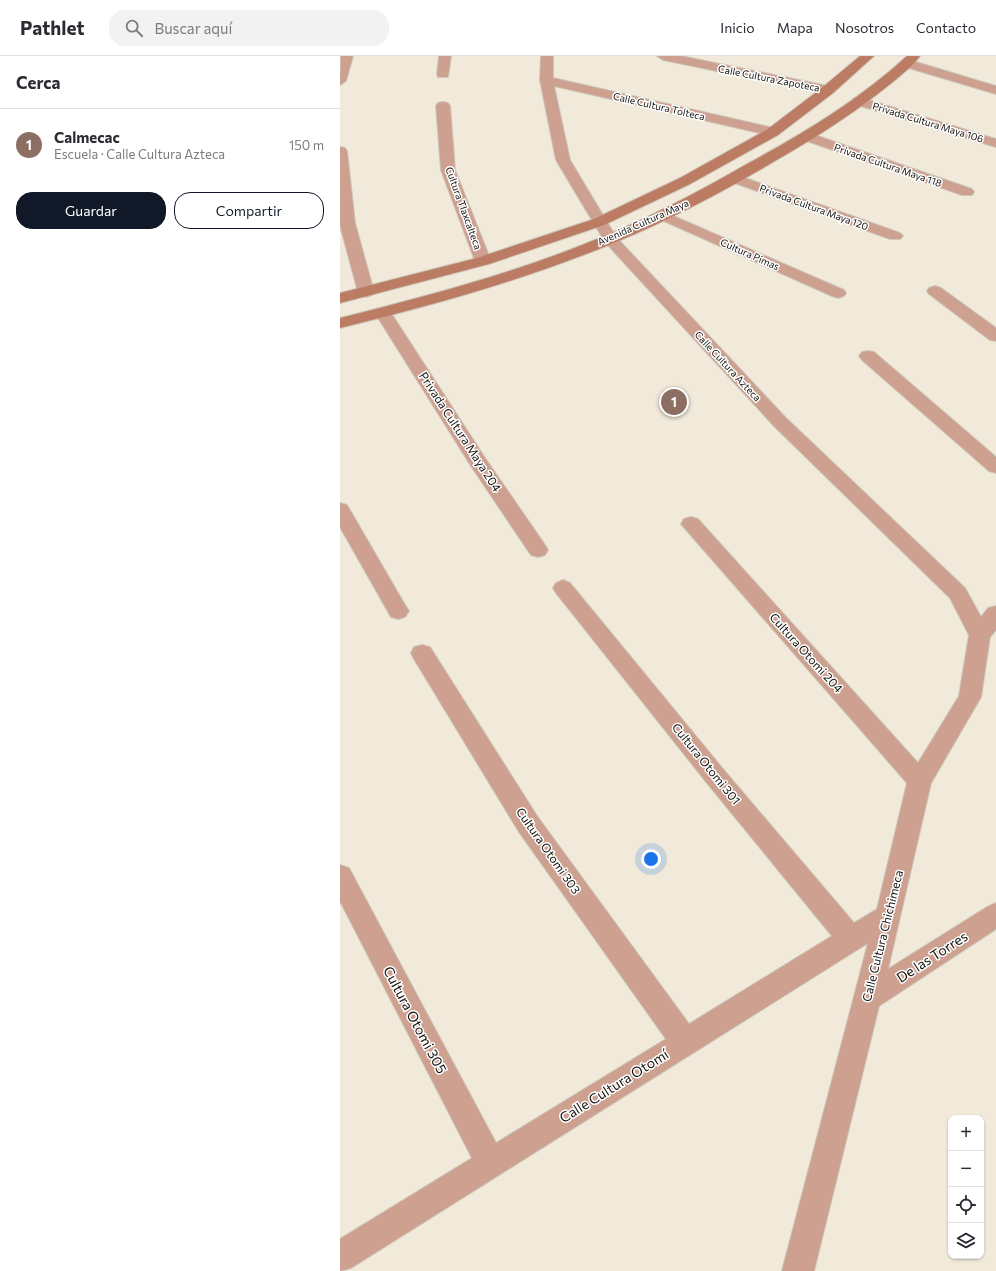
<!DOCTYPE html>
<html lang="es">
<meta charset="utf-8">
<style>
body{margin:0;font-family:Commissioner,sans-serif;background:#f2f2f3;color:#2b2b33}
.controls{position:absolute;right:12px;bottom:12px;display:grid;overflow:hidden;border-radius:8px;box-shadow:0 1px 3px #0004}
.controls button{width:36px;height:36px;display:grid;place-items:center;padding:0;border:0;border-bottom:1px solid #e1e1e2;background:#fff;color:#2b2b33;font:20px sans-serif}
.you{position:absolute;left:311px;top:803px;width:14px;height:14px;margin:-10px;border:3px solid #fff;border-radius:50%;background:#1a73e8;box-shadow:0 0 0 6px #1a73e833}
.badge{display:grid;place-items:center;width:26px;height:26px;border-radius:50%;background:#111827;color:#fff;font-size:13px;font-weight:700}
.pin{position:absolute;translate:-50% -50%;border:2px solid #fff;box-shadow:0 1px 4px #0006}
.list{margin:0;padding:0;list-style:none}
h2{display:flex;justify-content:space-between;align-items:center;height:52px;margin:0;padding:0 16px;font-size:17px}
h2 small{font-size:13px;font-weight:400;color:#7c7c81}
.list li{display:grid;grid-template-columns:26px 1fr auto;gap:12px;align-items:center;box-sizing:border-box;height:72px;padding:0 16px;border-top:1px solid #e1e1e2}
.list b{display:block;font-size:15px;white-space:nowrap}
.list p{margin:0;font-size:13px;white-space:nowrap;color:#7c7c81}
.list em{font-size:13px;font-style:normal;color:#7c7c81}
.actions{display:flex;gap:8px;padding:12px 16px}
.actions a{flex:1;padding:9px 0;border:1px solid #111827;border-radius:16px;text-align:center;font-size:14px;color:#111827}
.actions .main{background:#111827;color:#fff}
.icon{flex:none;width:22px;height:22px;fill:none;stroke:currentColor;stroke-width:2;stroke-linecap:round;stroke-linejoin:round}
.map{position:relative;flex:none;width:656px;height:1215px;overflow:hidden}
header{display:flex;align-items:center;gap:24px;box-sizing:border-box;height:56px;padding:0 20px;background:#fff;border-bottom:1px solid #e1e1e2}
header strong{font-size:19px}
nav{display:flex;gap:22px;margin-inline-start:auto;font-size:14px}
.search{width:280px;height:36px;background:#f2f2f3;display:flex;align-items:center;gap:10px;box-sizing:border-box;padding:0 14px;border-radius:16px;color:#7c7c81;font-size:15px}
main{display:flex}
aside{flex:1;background:#fff}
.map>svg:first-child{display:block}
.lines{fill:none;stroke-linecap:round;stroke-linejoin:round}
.street-casing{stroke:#cdc7b9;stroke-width:2}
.secondary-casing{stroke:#cdc7b9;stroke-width:2}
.street{fill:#cda090;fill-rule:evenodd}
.secondary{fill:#bc7b63;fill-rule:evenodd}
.labels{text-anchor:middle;stroke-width:3;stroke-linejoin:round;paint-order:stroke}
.far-street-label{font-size:10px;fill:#13110c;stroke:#fff}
.street-label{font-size:12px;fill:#13110c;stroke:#fff}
.near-street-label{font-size:14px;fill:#13110c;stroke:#fff}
</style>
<header>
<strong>Pathlet</strong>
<div class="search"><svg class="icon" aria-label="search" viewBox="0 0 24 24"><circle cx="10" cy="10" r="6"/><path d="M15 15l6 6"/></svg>Buscar aquí</div>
<nav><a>Inicio</a><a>Mapa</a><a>Nosotros</a><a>Contacto</a></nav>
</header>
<main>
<aside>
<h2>Cerca<small></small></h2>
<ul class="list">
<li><span class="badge" style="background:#8d6e63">1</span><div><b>Calmecac</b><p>Escuela · Calle Cultura Azteca</p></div><em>150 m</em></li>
</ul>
<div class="actions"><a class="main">Guardar</a><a>Compartir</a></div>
</aside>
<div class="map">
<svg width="656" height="1215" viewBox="0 0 656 1215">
<rect width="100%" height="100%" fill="#f1eada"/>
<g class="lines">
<g class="street-casing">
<path id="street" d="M 1,0 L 13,0 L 6,25 L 0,29 Z
M 99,0 L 111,0 L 108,21 L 98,21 L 97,18 Z
M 201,0 L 213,0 L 213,22 L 438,73 L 440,76 L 438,79 L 433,80 L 214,30 L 230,104 L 276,181 L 446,362 L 625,532 L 641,561 L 648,552 L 656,550 L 656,574 L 650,581 L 641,641 L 591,727 L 548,913 L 647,851 L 656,847 L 656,873 L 539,950 L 474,1215 L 442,1215 L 528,887 L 11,1212 L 0,1215 L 0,1183 L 132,1102 L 0,845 L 0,809 L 9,812 L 156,1087 L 326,983 L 179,776 L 74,603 L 71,597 L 74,591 L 82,589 L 90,591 L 197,760 L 349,968 L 492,880 L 367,727 L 216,537 L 213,532 L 216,527 L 223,524 L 230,527 L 383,713 L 514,867 L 537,853 L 567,727 L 341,468 L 344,463 L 351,461 L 358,463 L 578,707 L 619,640 L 629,579 L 610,542 L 434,370 L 265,186 L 216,104 L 200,24 Z
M 317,0 L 341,0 L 488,30 L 495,34 L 488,38 L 323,4 Z
M 566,3 L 656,30 L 656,38 L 562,10 L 560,7 Z
M 519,41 L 656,83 L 656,91 L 514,48 L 512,45 L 514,42 Z
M 103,46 L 108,47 L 110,50 L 115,114 L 151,205 L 149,208 L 137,208 L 135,205 L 101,114 L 96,50 L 98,47 Z
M 469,77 L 632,133 L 634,136 L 632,139 L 622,139 L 464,84 L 462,81 L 464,78 Z
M 0,91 L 5,92 L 7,95 L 15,167 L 34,236 L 32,239 L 26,241 L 20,239 L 18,236 L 0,169 Z
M 394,118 L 560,177 L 563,180 L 560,183 L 550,183 L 389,125 L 387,122 L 389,119 Z
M 322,155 L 504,234 L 506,237 L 504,240 L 498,242 L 492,240 L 317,162 L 315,159 L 317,156 Z
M 595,230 L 601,232 L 656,272 L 656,285 L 650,284 L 589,238 L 587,235 L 589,232 Z
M 43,252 L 49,253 L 51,257 L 145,402 L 205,489 L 208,494 L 205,499 L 198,501 L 191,499 L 131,410 L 35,257 L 37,253 Z
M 528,295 L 534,296 L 656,401 L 656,417 L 649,415 L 522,304 L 519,300 L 522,296 Z
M 0,447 L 7,449 L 65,549 L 69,555 L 65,561 L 58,563 L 51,561 L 0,471 Z"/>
</g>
<g class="secondary-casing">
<path id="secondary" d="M 520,0 L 534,0 L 493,37 L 438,79 L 350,128 L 264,169 L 149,208 L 0,247 L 0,237 L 137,202 L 254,163 L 340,122 L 428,73 L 483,31 Z
M 567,0 L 580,0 C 574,9 563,17 554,25 C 528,46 501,65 472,83 C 409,121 344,158 276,186 C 187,223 94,249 0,272 L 0,262 C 96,238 193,212 283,172 C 326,153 367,131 407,108 C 464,77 519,44 567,0 Z"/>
</g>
<use href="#street" class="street"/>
<use href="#secondary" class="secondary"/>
</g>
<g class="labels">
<g class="far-street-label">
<text transform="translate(429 22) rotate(11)" y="4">Calle Cultura Zapoteca</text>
<text transform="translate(319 50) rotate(13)" y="4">Calle Cultura Tolteca</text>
<text transform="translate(588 66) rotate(17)" y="4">Privada Cultura Maya 106</text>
<text transform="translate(548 109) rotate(19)" y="4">Privada Cultura Maya 118</text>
<text transform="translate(474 151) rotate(20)" y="4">Privada Cultura Maya 120</text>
<text transform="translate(124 152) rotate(70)" y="4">Cultura Tlaxcalteca</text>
<text transform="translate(303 166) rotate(-24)" y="4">Avenida Cultura Maya</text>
<text transform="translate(410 198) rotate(24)" y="4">Cultura Pimas</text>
<text transform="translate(388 310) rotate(47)" y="4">Calle Cultura Azteca</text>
</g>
<g class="street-label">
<text transform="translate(120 376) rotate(57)" y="4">Privada Cultura Maya 204</text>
<text transform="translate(466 597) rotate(48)" y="4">Cultura Otomi 204</text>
<text transform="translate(366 708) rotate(51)" y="4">Cultura Otomi 301</text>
<text transform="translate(208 795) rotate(55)" y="4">Cultura Otomi 303</text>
<text transform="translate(543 880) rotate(-76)" y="4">Calle Cultura Chichimeca</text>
</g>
<g class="near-street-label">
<text transform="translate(592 901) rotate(-33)" y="5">De las Torres</text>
<text transform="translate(75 964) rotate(62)" y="5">Cultura Otomi 305</text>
<text transform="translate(274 1030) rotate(-32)" y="5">Calle Cultura Otomí</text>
</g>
</g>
</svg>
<div class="controls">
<button>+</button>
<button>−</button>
<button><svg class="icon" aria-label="locate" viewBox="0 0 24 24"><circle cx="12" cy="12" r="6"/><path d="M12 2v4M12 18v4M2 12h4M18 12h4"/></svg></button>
<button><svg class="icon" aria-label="layers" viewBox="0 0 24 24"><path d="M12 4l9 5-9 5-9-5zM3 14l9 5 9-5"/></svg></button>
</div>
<div class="you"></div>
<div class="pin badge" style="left:334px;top:346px;background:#8d6e63">1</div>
</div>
</main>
